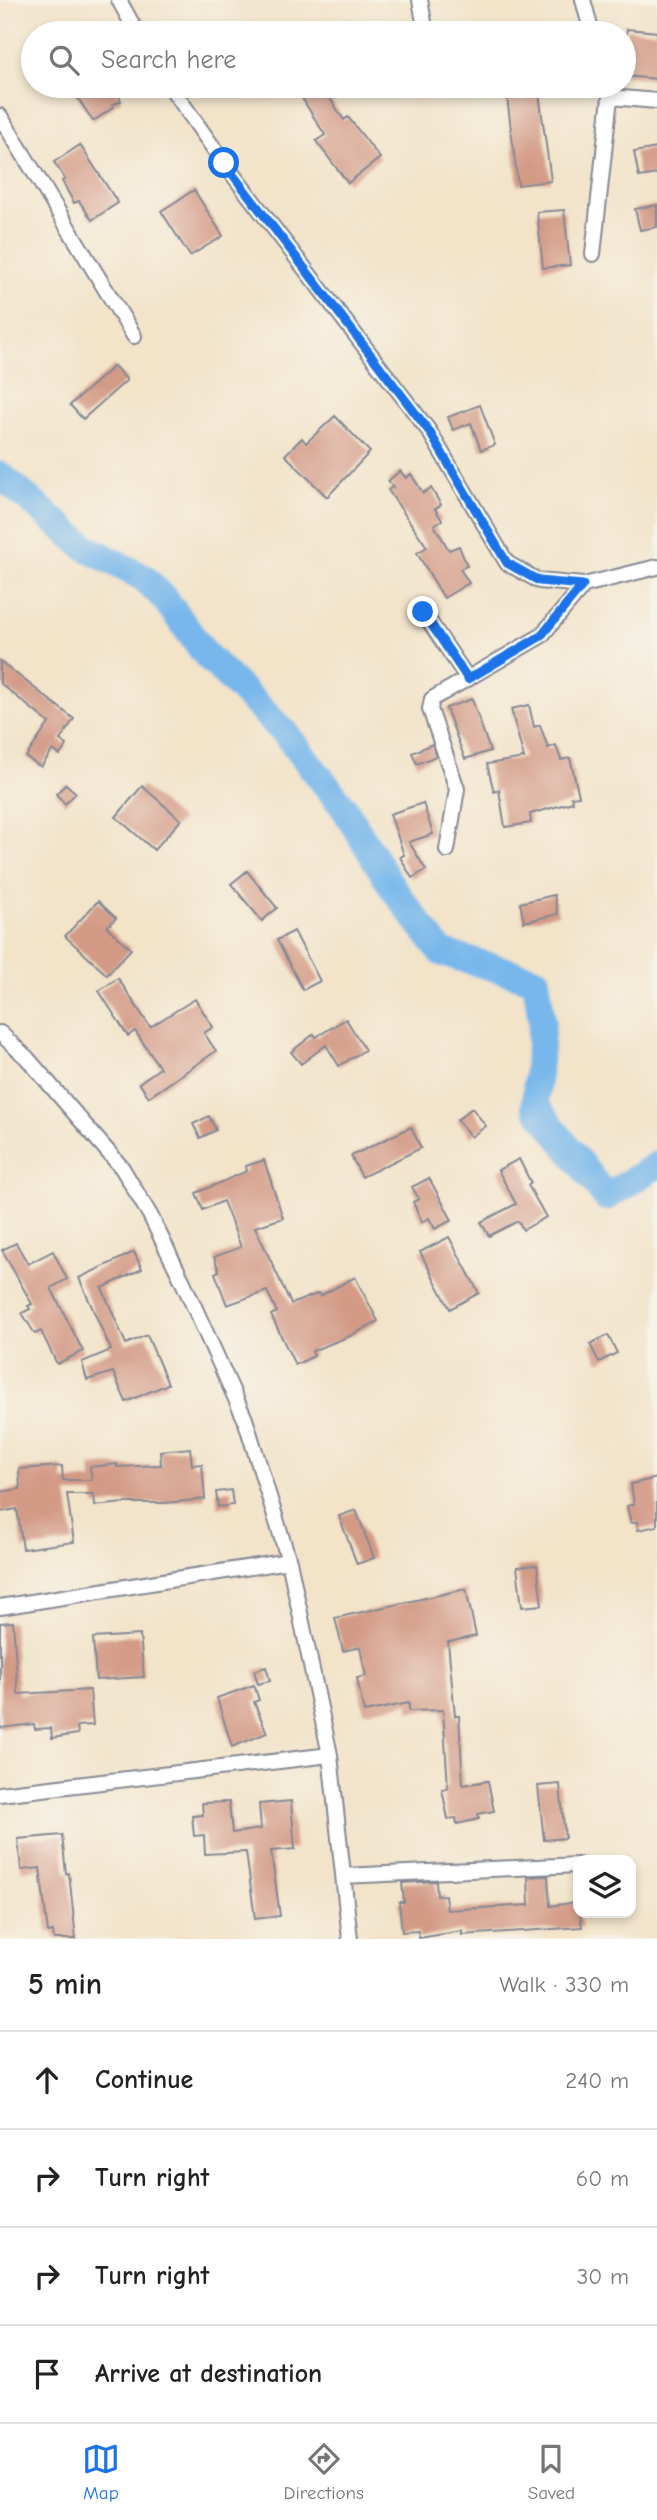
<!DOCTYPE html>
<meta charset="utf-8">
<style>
body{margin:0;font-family:"Comic Neue",sans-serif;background:#f6f6f6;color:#222}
.controls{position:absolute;right:21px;bottom:21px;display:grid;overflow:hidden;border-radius:14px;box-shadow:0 4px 10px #0003}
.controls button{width:63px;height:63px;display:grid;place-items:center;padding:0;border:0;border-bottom:2px solid #e0e0e0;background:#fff;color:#222;font:35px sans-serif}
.stop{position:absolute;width:21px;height:21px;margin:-16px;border:5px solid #1a73e8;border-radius:50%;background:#fff}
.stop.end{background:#1a73e8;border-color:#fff;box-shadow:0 2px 7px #0008}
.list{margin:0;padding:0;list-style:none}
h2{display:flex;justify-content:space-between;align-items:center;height:91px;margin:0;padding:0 28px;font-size:30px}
h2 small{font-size:23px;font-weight:400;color:#767676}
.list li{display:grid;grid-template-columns:46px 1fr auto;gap:21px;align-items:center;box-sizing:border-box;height:98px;padding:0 28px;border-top:2px solid #e0e0e0}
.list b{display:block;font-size:26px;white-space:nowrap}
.list em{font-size:23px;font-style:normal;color:#767676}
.icon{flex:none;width:38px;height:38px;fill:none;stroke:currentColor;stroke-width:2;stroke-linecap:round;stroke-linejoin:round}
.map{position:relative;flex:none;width:657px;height:1939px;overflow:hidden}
.search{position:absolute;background:#fff;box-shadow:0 4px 10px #0003;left:21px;right:21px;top:21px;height:77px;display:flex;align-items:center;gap:18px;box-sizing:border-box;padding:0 24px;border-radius:38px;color:#767676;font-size:26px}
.sheet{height:483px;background:#fff}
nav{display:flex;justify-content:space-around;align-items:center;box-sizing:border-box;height:98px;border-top:2px solid #e0e0e0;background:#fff;font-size:19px;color:#767676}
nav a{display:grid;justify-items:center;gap:4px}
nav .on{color:#1a73e8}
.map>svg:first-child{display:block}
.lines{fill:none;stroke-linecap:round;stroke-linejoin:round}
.river{stroke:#77b7eb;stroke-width:28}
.building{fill:#d39a86}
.street-casing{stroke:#868994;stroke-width:18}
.street{stroke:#fff;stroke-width:14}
.route{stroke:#1a73e8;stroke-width:9}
</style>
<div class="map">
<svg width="657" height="1939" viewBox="0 0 657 1939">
<rect width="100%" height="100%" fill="#f7f3e8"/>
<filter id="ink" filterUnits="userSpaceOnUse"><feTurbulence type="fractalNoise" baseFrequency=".0143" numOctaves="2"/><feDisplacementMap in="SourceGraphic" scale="14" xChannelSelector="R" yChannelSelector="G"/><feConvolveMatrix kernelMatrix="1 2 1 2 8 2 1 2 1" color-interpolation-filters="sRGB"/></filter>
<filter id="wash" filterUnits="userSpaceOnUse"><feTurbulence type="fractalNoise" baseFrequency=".00686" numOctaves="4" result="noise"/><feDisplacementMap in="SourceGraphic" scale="28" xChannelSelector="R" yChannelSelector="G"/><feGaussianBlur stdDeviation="1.57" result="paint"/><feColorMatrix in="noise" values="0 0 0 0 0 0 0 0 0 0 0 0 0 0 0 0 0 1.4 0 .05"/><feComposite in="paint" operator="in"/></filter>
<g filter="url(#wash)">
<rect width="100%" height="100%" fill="#f2e3c9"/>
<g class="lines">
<path class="river" d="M 0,475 L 85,547 L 144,578 L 164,598 L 206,655 L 285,733 L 344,808 L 394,890 L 441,952 L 536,980 L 542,1022 L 535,1105 L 606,1197 L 657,1165"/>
</g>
<g id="blocks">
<path class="building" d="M 627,29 L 657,32 L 657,79 L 624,76 Z
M 70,86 L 115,86 L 121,101 L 112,105 L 114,107 L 93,121 Z
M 315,86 L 322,86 L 344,120 L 348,117 L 380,158 L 348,183 L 316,141 L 325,135 L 300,95 Z
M 538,86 L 551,181 L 518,185 L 506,89 Z
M 80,145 L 118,203 L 92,220 L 79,201 L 74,203 L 62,181 L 65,179 L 54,162 Z
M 657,148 L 657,174 L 639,177 L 634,152 Z
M 194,190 L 223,236 L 190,256 L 161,211 Z
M 657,205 L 657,227 L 640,230 L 635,209 Z
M 564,210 L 570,265 L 543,268 L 537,212 Z
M 114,366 L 127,380 L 83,419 L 70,405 Z
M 480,405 L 495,445 L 481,450 L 471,423 L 453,430 L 448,417 Z
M 335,416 L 370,452 L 327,497 L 285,455 L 302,438 L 306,443 Z
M 400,471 L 406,478 L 411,474 L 423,493 L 431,488 L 441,505 L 435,509 L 442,520 L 434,525 L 449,550 L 459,546 L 467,566 L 460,569 L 469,583 L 444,598 L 417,553 L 427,547 L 388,490 L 393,487 L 388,481 Z
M 0,661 L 74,719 L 60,740 L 67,745 L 60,755 L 53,750 L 41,767 L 26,757 L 49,723 L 0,683 Z
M 472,699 L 490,751 L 465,759 L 446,708 Z
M 529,705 L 534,727 L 540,725 L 548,748 L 556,745 L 561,760 L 570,758 L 579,796 L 571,797 L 573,802 L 530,814 L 531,823 L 505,827 L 499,790 L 494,792 L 487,764 L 524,758 L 511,709 Z
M 432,744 L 436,756 L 417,764 L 412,753 Z
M 66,784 L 76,793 L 65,804 L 56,794 Z
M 142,786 L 181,820 L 154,850 L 116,817 Z
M 423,803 L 433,834 L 409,842 L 426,870 L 412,878 L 400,857 L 404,855 L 390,814 Z
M 247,871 L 277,908 L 262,921 L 231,884 Z
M 554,895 L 558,914 L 524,922 L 520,903 Z
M 98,901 L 116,918 L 107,927 L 131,949 L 107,975 L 65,936 Z
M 294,931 L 320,981 L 303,990 L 277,940 Z
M 118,978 L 150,1027 L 195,999 L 213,1027 L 204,1033 L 216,1051 L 149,1097 L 139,1083 L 160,1068 L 135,1031 L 128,1036 L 99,991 Z
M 346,1019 L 365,1050 L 339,1066 L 326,1045 L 301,1064 L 291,1052 L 314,1034 L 316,1037 Z
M 472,1108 L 486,1126 L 471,1137 L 457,1120 Z
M 209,1116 L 216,1130 L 200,1138 L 193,1124 Z
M 411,1127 L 421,1148 L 362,1177 L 351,1156 Z
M 519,1159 L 531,1183 L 528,1185 L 546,1217 L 523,1230 L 518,1221 L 489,1236 L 481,1222 L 516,1204 L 498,1170 Z
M 264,1160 L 283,1218 L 255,1227 L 291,1304 L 319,1293 L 320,1296 L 355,1277 L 378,1321 L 350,1336 L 312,1351 L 314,1356 L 295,1365 L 271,1315 L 277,1312 L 267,1291 L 227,1305 L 215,1273 L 219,1271 L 214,1257 L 241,1247 L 223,1201 L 203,1210 L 196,1193 L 247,1171 L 246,1166 Z
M 429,1178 L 452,1220 L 435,1229 L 429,1218 L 422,1222 L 413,1202 L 419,1199 L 412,1187 Z
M 449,1237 L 479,1293 L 450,1309 L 420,1252 Z
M 16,1243 L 28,1264 L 53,1251 L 67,1279 L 51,1288 L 83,1351 L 57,1364 L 41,1331 L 35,1334 L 22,1313 L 30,1309 L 28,1306 L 32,1304 L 2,1250 Z
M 134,1252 L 142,1269 L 102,1288 L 126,1344 L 147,1335 L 168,1384 L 126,1402 L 113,1372 L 87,1380 L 82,1362 L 111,1350 L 79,1278 Z
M 608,1335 L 617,1353 L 599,1362 L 590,1344 Z
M 190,1448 L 192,1465 L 202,1464 L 205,1499 L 165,1503 L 124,1503 L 95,1506 L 94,1494 L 67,1494 L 74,1542 L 23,1549 L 17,1509 L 0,1512 L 0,1492 L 20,1489 L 19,1469 L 62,1466 L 63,1480 L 92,1480 L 90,1467 L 117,1464 L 117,1467 L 161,1465 L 160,1451 Z
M 657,1478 L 657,1526 L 638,1530 L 637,1522 L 631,1523 L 627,1506 L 634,1504 L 631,1484 Z
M 231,1490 L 233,1505 L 218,1507 L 216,1492 Z
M 356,1510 L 374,1558 L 357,1564 L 339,1516 Z
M 537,1565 L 542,1605 L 522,1607 L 517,1567 Z
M 466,1589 L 476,1636 L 448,1642 L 455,1716 L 459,1716 L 463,1785 L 488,1781 L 494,1811 L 478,1814 L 479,1819 L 457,1824 L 456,1818 L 448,1819 L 442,1789 L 448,1788 L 443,1710 L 409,1711 L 409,1703 L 364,1712 L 357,1678 L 366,1676 L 360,1647 L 343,1651 L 335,1618 Z
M 13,1622 L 18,1694 L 90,1690 L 93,1725 L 77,1726 L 78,1734 L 52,1738 L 51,1728 L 35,1729 L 34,1724 L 0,1728 L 0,1623 Z
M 140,1635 L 144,1677 L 96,1680 L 93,1638 Z
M 266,1667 L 270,1681 L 258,1684 L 254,1671 Z
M 254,1685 L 259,1700 L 254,1702 L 267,1733 L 232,1747 L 217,1698 Z
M 560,1784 L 565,1838 L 544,1840 L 538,1786 Z
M 291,1801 L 295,1849 L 271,1851 L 280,1916 L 255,1919 L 246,1852 L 205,1854 L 204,1835 L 194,1836 L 192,1816 L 203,1815 L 202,1803 L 229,1802 L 232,1833 L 261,1829 L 259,1804 Z
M 62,1835 L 66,1874 L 69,1873 L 76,1939 L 54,1939 L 53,1932 L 48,1933 L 40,1868 L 21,1870 L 18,1839 Z
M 548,1876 L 550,1906 L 578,1902 L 582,1927 L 462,1935 L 462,1931 L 419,1938 L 418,1931 L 402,1932 L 399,1902 L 404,1902 L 402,1883 L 436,1881 L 437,1896 L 445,1895 L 447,1910 L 529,1905 L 528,1877 Z"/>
</g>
</g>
<g filter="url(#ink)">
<use href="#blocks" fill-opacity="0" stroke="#868994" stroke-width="2"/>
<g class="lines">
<g class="street-casing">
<path id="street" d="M 119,0 L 137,33
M 420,0 L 426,33
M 583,0 L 592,33
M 170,86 L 224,163 L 429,431 L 507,563 L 539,581 L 584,585 L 657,567
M 610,97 L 657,101
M 0,116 L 134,336
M 593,254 L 610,97 L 607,86
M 423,612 L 468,679
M 447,850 L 457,789 L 430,709 L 432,699 L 541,636 L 584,585
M 0,1033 L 27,1058 L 122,1168 L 150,1215 L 182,1280 L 245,1419 L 289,1561 L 330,1755
M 0,1607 L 289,1561
M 0,1794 L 330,1755 L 350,1939
M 343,1876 L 578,1865"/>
</g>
<use href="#street" class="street"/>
</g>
</g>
<g class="lines" filter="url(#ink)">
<path class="route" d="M 224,163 L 429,431 L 507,563 L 539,581 L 583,585 L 541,636 L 468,679 L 423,612"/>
</g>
</svg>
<div class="controls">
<button><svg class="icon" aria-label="layers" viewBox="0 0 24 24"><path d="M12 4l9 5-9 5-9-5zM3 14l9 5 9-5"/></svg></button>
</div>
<div class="stop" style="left:224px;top:163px"></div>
<div class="stop end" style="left:423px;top:612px"></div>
<div class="search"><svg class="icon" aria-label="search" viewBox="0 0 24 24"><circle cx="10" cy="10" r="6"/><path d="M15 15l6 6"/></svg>Search here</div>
</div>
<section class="sheet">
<h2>5 min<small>Walk · 330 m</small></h2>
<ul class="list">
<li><svg class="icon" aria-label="ahead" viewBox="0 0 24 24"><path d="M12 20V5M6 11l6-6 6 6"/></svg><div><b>Continue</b></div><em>240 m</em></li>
<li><svg class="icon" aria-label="right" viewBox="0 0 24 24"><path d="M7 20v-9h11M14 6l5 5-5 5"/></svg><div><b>Turn right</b></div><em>60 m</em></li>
<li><svg class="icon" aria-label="right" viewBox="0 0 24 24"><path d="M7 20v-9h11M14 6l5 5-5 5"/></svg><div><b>Turn right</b></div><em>30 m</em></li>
<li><svg class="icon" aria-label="arrive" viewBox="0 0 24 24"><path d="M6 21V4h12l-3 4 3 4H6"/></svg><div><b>Arrive at destination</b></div></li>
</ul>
</section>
<nav>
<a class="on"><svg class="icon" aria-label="map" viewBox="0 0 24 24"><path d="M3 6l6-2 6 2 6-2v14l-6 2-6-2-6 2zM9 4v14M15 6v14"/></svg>Map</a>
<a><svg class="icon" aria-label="directions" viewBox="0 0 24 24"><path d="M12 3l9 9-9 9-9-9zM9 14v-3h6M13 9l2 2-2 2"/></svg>Directions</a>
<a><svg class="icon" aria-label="saved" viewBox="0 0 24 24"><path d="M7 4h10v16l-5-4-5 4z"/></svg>Saved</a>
</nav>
